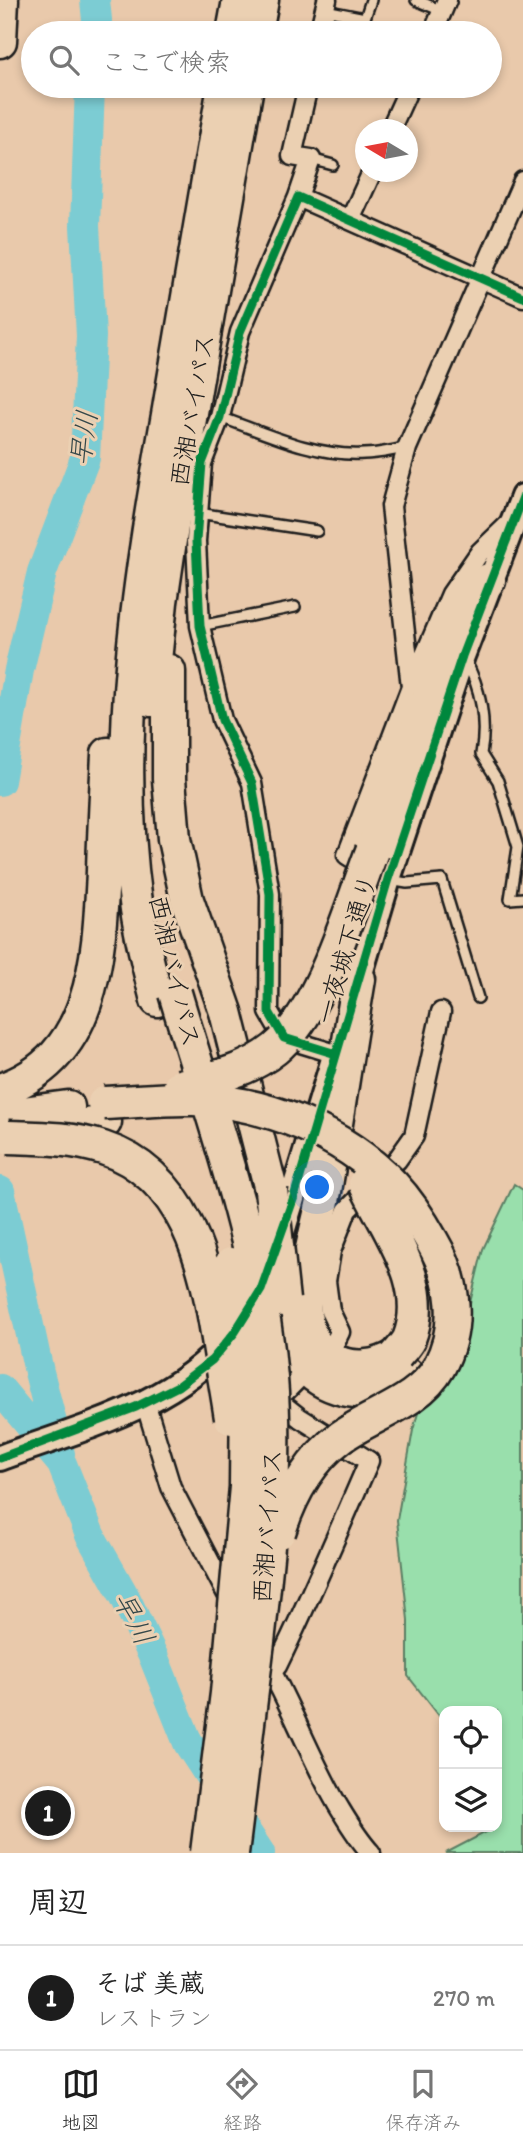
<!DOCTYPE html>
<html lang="ja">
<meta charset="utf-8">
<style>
body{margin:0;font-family:Itim,"Klee One",sans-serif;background:#f2f2f2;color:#222}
.controls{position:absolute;right:21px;bottom:21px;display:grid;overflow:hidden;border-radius:14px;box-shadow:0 4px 10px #0003}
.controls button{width:63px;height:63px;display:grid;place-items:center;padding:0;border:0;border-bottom:2px solid #e0e0e0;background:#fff;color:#222;font:35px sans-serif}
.compass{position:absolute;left:355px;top:119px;width:63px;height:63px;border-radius:50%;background:#fff;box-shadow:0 4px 10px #0003;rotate:280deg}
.you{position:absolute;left:318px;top:1188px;width:24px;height:24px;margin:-18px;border:5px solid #fff;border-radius:50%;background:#1a73e8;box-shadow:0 0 0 10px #1a73e833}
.badge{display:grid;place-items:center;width:46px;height:46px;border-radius:50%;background:#1c1c1c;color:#fff;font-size:23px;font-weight:700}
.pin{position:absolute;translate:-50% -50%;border:4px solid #fff;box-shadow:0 2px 7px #0006}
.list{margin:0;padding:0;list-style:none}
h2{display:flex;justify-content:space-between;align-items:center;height:91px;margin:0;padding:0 28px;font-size:30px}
h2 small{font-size:23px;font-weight:400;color:#767676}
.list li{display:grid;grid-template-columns:46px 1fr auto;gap:21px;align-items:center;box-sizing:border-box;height:105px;padding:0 28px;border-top:2px solid #e0e0e0}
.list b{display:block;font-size:26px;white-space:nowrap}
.list p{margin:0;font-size:23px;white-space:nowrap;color:#767676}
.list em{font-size:23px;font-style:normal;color:#767676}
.icon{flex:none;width:38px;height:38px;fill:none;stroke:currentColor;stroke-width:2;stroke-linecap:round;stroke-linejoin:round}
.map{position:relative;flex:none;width:523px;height:1853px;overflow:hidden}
.search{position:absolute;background:#fff;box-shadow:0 4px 10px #0003;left:21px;right:21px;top:21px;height:77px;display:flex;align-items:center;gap:18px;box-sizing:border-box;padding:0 24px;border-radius:38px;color:#767676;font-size:26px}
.sheet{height:196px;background:#fff}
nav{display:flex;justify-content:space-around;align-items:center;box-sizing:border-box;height:98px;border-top:2px solid #e0e0e0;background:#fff;font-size:19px;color:#767676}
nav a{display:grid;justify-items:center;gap:4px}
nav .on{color:#1c1c1c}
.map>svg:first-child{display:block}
.green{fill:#99dfac;stroke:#5a7e64;stroke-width:2}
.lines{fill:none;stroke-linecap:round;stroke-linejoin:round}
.river{stroke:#7bccd3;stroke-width:30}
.lane-casing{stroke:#1c1c1c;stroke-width:14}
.street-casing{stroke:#1c1c1c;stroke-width:23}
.secondary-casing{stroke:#1c1c1c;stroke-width:30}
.highway-casing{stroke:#1c1c1c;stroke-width:37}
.lane{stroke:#ebd0b2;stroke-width:9}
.street{stroke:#ebd0b2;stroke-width:18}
.secondary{stroke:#ebd0b2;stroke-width:24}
.highway{stroke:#ebd0b2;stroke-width:32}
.highway-bridge-casing{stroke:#1c1c1c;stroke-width:37;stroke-linecap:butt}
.highway-bridge{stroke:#ebd0b2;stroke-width:32}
.cycleway-casing{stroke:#ebd0b2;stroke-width:13}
.cycleway{stroke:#00873e;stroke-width:9}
.labels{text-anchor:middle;stroke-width:6;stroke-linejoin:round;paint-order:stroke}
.street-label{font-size:26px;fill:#1c1c1c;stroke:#ebd0b2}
.water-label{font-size:28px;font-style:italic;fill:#34484a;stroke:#ebd0b2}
</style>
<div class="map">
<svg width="523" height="1853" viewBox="0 0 523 1853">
<rect width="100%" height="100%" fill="#e9c9ab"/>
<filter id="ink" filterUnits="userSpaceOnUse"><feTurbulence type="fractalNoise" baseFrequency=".0143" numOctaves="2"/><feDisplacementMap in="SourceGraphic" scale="14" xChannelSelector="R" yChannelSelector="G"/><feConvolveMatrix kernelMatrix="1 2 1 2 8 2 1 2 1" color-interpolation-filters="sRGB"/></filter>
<g filter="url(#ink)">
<path class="green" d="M 514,1184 L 523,1190 L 523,1853 L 446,1853 L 498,1826 L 497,1711 L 444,1711 L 444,1722 L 408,1676 L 408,1620 L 397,1520 L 413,1430 L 421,1403 L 460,1344 L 483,1249 Z"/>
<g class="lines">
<path class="river" d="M 95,33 L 97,20 L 95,0
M 0,781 L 19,670 L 42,572 L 85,458 L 91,336 L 85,226 L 90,86
M 0,1191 L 39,1372 L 60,1454
M 0,1389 L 62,1464 L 90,1535 L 125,1597 L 154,1658 L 188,1743 L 260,1853"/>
<g class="lane-casing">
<path id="lane" d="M 416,0 L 442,11
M 325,10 L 365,18 L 371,0
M 311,159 L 333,165
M 220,417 C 265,433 315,457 364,454 C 378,454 393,450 407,448
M 198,513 L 317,531
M 200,626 L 295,607
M 465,660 C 481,687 487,723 481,754 L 498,781 L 518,847 L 510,899 L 523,898
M 389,880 L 407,883 L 442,880 L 478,998"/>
</g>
<g class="street-casing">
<path id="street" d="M 319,33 L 327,0
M 433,33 L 447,0
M 390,130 L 410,86
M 298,197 L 311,159 L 292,156 L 308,86
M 350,220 L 372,172
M 411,687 L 391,506 L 407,448 L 523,181
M 373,871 L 347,855 L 411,687 L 451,594 L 480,552 L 509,524
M 336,1054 L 284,1038 L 269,1012 L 270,894 L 252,783 L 222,720 L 200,626 L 196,541 L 202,463 L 220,417 L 240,332 L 298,197 L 523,297
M 335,1342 L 340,1332 L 330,1311 L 326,1281 L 331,1251 L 347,1210 L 397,1160 L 414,1136 L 441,1012
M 277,1400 L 299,1378
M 145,1402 L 171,1487 L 232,1604
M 259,1649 C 289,1699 308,1754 337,1804 C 348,1822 357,1838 371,1853
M 270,1668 L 277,1666 C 310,1599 339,1530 369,1461 L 300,1418 L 272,1396"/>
</g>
<g class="secondary-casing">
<path id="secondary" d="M 354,994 L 388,879 L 462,656 L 523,497
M 279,1242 L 334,1059
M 0,1458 C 80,1428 172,1407 229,1339"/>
</g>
<g class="highway-casing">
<path id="highway" d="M 233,33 L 239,0
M 256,33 L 262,0
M 0,41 L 2,0
M 169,671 L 169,779 L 174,839 L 187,900 L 226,1012 L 271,1190
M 151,700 L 161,602 L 175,506 L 247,86
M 372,851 L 448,646 L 466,609 L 489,580
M 359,979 C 347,1050 337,1121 325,1191 C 318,1227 302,1277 305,1313 C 310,1362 355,1380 396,1356
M 157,1000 C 149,968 140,935 136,902 C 112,737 141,571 169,409 C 187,301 206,193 224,86
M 0,1090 C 96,1058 99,955 103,871 C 104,832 106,793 108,754
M 0,1116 L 68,1107
M 36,1132 L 105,1122
M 286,1315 C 289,1329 291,1344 298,1357 C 314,1386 358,1400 389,1386 C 395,1383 401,1378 407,1374"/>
</g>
<use href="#lane" class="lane"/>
<use href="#street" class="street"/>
<use href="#secondary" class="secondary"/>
<use href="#highway" class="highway"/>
<g class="highway-bridge-casing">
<path id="highway-bridge" d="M 175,993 C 212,1119 260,1246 271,1378 C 278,1466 268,1555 258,1642 C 249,1713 241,1783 232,1853
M 180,1086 C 214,1078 248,1071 275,1049 C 322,1010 350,908 372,851
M 104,1103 C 133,1102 164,1098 193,1099 C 266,1102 342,1132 393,1185 C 409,1202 421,1221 432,1241 C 455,1280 461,1326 439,1367 C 419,1403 373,1414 341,1437 C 309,1461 291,1494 279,1532
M 8,1137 C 41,1138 72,1138 103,1148 C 186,1175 206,1264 218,1339 C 222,1365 227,1392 231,1418
M 365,1183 C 386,1230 431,1283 409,1339 C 406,1345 400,1351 396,1356
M 271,1190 L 283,1300
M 207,1853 L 227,1693 L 246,1487 L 247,1382 L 238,1301 L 231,1264"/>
</g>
<use href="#highway-bridge" class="highway-bridge"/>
<g class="cycleway-casing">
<path id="cycleway" d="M 336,1054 L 284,1038 L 269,1012 L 270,894 L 252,783 L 222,720 L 200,626 L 196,541 L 202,463 L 220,417 L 240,332 L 298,197 L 523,297
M 0,1458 L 136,1407 L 178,1386 L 212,1360 L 235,1332 L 261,1290 L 295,1194 L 388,879 L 462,656 L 523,497"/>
</g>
<use href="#cycleway" class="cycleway"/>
</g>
</g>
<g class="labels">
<g class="street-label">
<text transform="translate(192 410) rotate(-80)" y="9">西湘バイパス</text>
<text transform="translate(346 949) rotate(-73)" y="9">一夜城下通り</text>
<text transform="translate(175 971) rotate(77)" y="9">西湘バイパス</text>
<text transform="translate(267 1526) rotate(-86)" y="9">西湘バイパス</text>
</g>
<g class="water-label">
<text transform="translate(83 438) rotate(-82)" y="10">早川</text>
<text transform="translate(134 1618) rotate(62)" y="10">早川</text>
</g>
</g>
</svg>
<div class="controls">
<button><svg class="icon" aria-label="locate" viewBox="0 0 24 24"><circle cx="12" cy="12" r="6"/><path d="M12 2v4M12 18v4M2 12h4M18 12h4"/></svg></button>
<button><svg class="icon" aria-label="layers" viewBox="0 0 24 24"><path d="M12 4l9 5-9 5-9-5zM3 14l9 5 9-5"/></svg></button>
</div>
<svg class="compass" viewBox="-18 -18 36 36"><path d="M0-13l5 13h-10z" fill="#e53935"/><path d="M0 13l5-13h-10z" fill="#767676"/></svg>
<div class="you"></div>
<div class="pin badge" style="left:48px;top:1813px">1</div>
<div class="search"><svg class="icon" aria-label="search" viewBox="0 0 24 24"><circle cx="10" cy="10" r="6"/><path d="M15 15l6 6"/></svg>ここで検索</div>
</div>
<section class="sheet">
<h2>周辺<small></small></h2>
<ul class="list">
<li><span class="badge">1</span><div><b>そば 美蔵</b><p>レストラン</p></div><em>270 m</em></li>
</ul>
</section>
<nav>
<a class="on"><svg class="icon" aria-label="map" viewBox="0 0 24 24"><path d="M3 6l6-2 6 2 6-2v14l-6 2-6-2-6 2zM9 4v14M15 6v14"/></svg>地図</a>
<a><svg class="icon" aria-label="directions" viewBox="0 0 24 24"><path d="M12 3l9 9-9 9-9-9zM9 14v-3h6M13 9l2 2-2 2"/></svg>経路</a>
<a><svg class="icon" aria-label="saved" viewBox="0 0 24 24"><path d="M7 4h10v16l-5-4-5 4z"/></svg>保存済み</a>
</nav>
